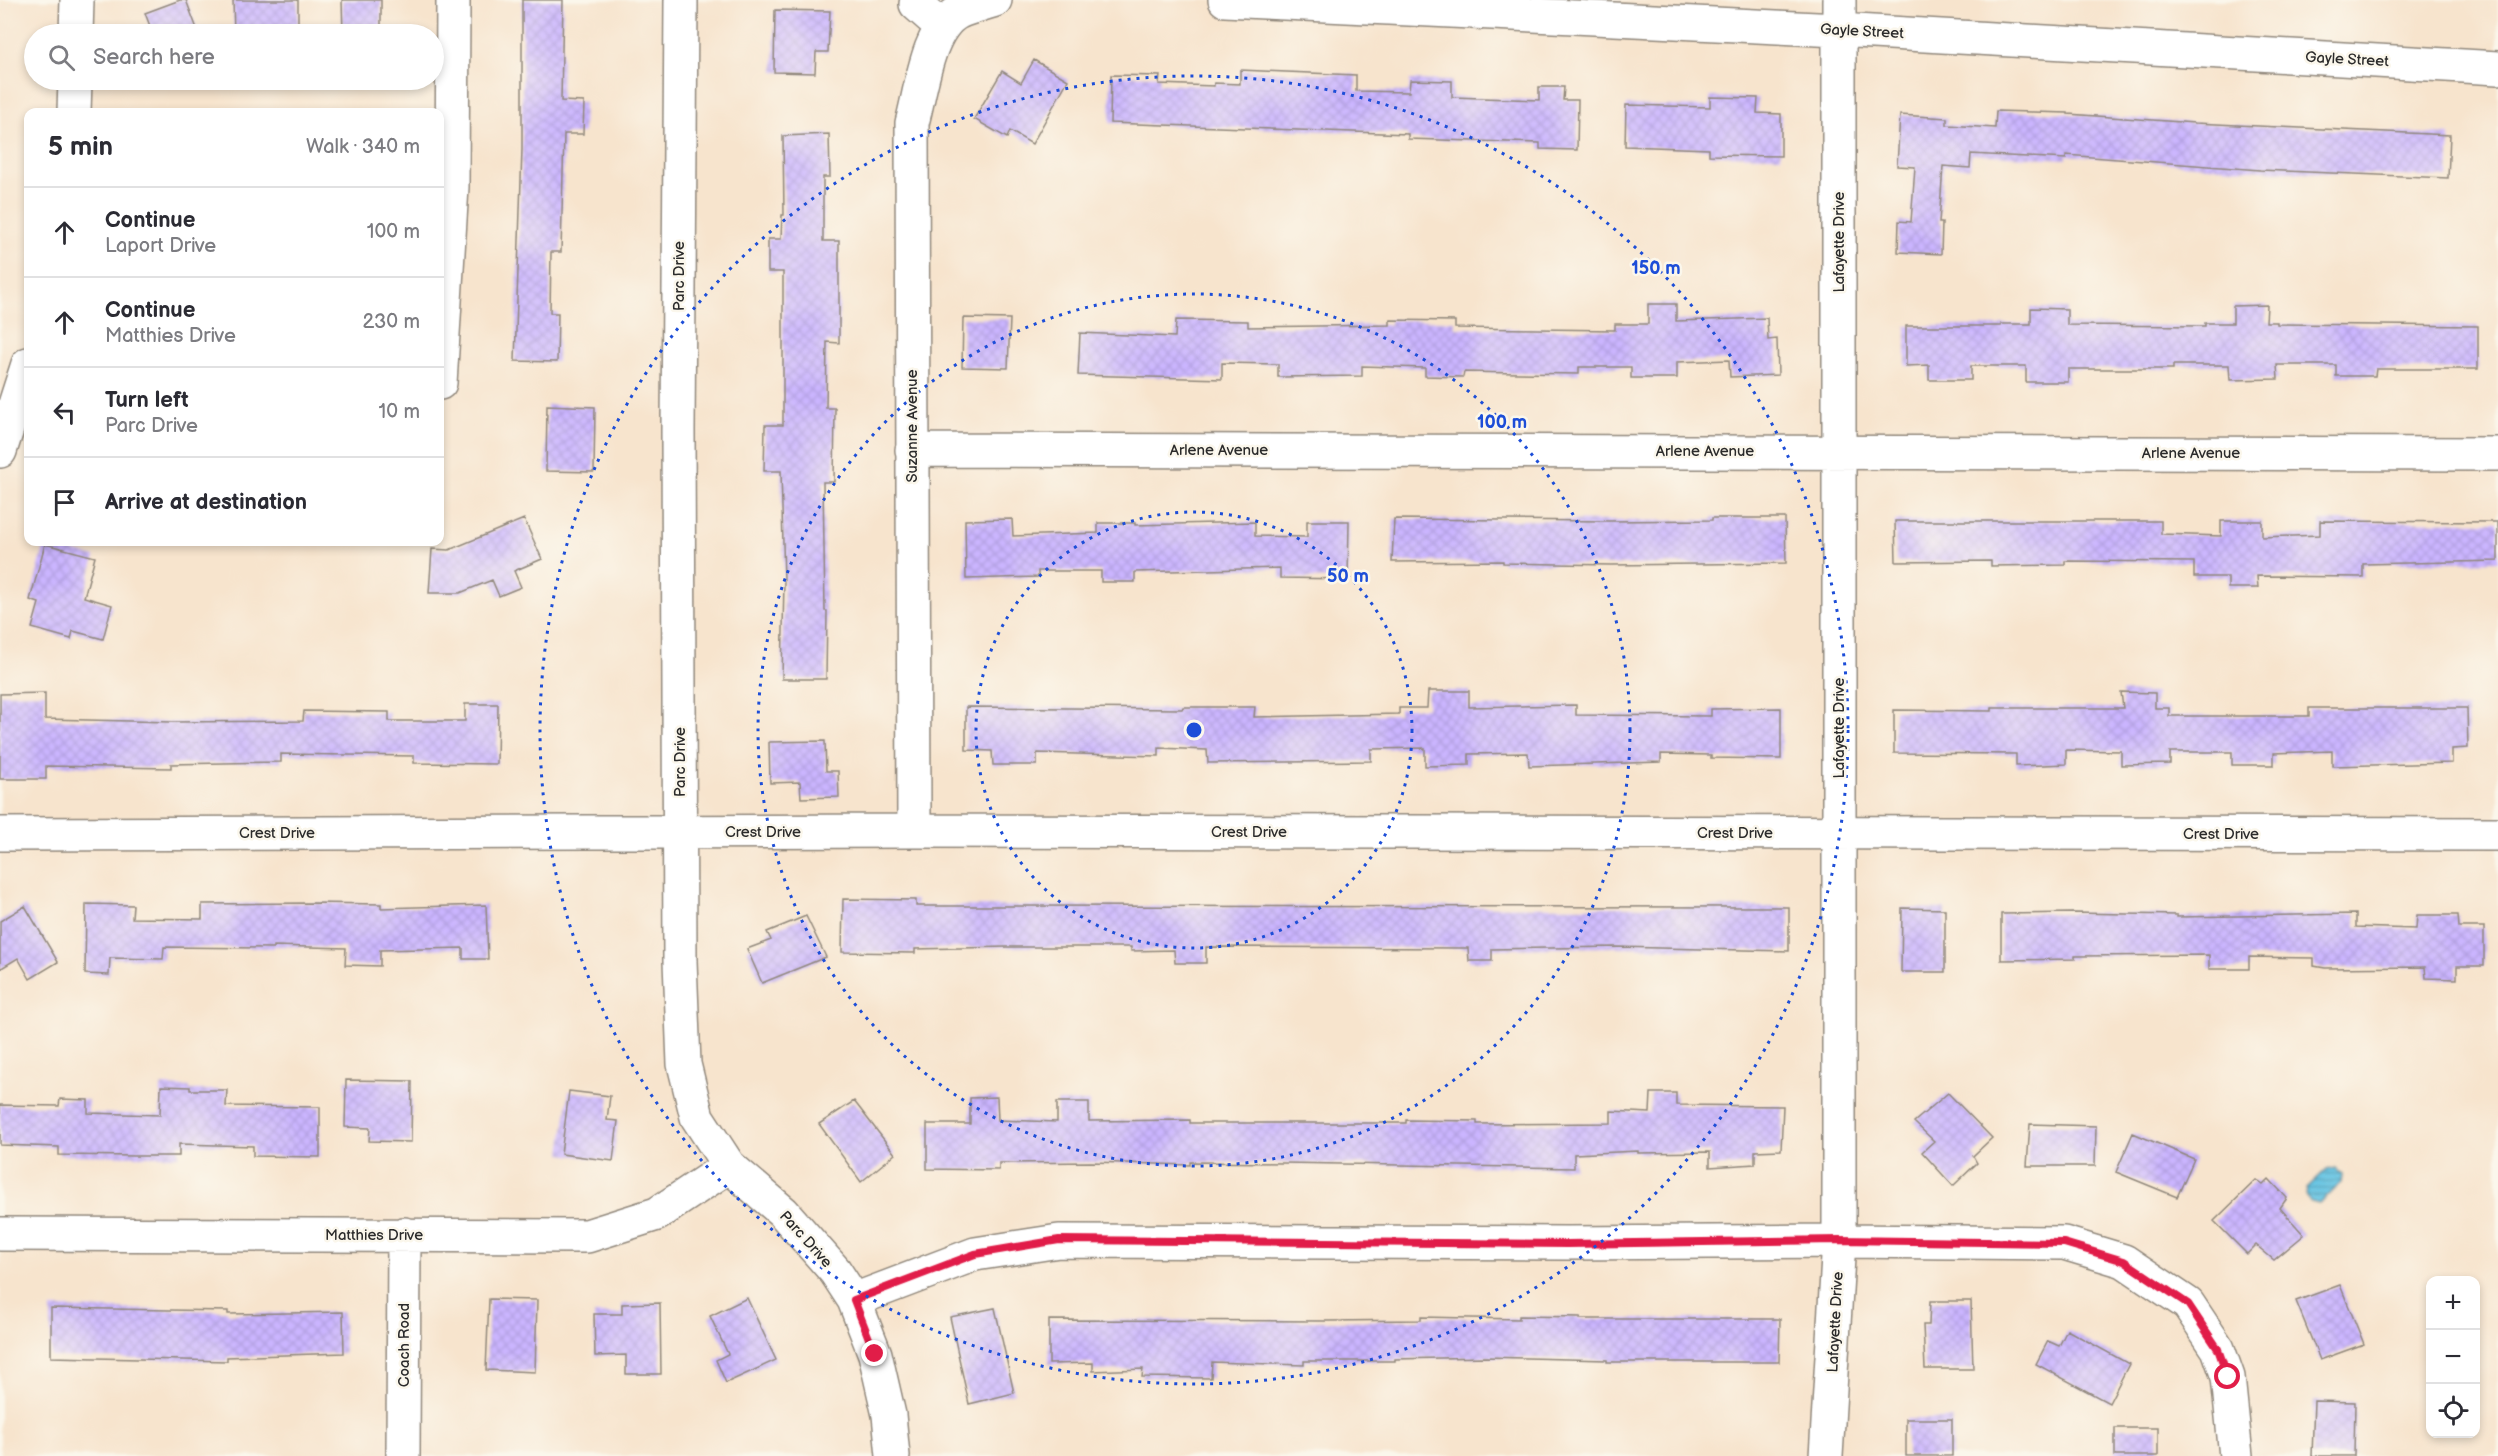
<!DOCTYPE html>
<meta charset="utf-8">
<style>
body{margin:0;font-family:"Balsamiq Sans",sans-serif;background:#f2f2f3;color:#2b2b33}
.controls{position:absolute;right:18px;bottom:18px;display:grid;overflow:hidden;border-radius:12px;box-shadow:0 3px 9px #0003}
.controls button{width:54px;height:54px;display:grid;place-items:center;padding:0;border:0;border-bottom:2px solid #e1e1e2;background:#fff;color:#2b2b33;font:30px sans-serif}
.stop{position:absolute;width:18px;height:18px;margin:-14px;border:4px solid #e11d48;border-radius:50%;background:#fff}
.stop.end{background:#e11d48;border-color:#fff;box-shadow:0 2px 6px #0008}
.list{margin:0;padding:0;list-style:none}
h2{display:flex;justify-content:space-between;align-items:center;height:78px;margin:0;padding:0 24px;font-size:26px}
h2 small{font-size:20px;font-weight:400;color:#7c7c81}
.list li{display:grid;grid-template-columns:39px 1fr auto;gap:18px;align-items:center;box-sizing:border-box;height:90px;padding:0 24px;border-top:2px solid #e1e1e2}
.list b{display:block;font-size:22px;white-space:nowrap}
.list p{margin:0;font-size:20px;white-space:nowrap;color:#7c7c81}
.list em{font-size:20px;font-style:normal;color:#7c7c81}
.icon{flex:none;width:33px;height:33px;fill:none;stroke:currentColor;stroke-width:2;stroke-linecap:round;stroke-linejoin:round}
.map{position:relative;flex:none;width:2498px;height:1456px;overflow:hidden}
.search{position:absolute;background:#fff;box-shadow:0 3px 9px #0003;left:24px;top:24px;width:420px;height:66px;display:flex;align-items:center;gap:15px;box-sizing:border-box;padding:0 21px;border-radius:33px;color:#7c7c81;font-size:22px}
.panel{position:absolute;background:#fff;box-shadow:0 3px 9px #0003;left:24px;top:108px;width:420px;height:438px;border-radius:12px}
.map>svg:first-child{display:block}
.water{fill:url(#water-rules);stroke:#487887;stroke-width:1.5}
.building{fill:url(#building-cross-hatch)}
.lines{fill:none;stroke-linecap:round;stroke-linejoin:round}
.minor-casing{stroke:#91887c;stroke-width:36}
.minor{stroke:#fff;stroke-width:33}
.route{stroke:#e11d48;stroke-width:8}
.ring{fill:none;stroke:#1d4ed8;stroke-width:3;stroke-dasharray:3 6}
.labels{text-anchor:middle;stroke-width:5;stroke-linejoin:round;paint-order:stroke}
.street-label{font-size:15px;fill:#2b2b2b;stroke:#fbf7ec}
.centre{fill:#1d4ed8;stroke:#fbf7ec;stroke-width:3}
.ring-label{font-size:18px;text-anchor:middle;font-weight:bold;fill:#1d4ed8;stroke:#fbf7ec;stroke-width:5;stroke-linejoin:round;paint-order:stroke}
</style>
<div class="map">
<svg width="2498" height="1456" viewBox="0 0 2498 1456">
<defs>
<pattern id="water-rules" width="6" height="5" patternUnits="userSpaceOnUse" patternTransform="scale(1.5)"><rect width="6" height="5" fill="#65c4e3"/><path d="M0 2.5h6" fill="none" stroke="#539fb8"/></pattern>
<pattern id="building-cross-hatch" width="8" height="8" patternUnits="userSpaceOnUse" patternTransform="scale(1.5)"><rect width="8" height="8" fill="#cbb5ff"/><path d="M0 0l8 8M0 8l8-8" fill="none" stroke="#ae9cdb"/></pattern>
</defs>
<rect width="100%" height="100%" fill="#fbf7ec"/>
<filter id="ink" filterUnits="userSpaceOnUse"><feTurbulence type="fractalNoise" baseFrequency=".0167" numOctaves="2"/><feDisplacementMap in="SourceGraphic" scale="12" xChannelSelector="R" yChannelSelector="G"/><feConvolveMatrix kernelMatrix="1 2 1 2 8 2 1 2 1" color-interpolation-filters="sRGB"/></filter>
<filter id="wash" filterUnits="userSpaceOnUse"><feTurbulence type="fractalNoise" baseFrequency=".008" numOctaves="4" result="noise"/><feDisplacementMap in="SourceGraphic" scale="24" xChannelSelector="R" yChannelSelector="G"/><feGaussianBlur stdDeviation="1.35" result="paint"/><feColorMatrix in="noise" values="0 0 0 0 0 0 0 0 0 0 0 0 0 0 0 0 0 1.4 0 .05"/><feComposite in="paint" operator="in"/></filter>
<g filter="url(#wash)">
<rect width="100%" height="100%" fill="#f7e4cd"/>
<path class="water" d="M 2335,1168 L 2342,1175 L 2341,1183 L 2320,1204 L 2311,1202 L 2306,1197 L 2307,1188 L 2326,1170 Z"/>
<g id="blocks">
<path class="building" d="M 180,0 L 186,0 L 199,34 L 153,34 L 145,13 Z
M 233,0 L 298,0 L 298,34 L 234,34 Z
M 342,0 L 381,0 L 381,34 L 343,34 Z
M 522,0 L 563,0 L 561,101 L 584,102 L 583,134 L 564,134 L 561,252 L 551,252 L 550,313 L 558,313 L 557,362 L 515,361 L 522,149 Z
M 775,10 L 830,11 L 828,52 L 816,52 L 815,73 L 774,72 Z
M 1034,60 L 1068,80 L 1032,144 L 1010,131 L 1007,138 L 974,119 L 1002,71 L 1021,83 Z
M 1240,70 L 1356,75 L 1356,91 L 1409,92 L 1410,80 L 1452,81 L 1452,97 L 1539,100 L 1539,87 L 1564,87 L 1563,100 L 1578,100 L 1577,150 L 1540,149 L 1540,143 L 1408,139 L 1408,134 L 1110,123 L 1111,75 L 1160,76 L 1159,84 L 1214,86 L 1214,83 L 1240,84 Z
M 1710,97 L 1758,98 L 1757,113 L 1781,114 L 1781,156 L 1709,155 L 1709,149 L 1625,146 L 1626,105 L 1710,107 Z
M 1996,111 L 2068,113 L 2068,114 L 2195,123 L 2450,135 L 2448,178 L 2260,170 L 2066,155 L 2066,159 L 1971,154 L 1970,168 L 1943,166 L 1939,223 L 1942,223 L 1941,254 L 1898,252 L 1899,221 L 1911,222 L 1915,167 L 1897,166 L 1900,115 L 1947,118 L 1947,125 L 1995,128 Z
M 829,134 L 830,177 L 823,177 L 823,241 L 839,241 L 839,343 L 827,342 L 826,408 L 835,408 L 834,482 L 823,482 L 825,611 L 827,611 L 826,679 L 782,679 L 784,580 L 781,471 L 764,471 L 765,425 L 783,425 L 783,272 L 768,272 L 768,239 L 781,239 L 782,215 L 784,215 L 783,136 Z
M 1648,304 L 1676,304 L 1676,321 L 1767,318 L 1768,340 L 1777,339 L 1778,375 L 1730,377 L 1729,360 L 1677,362 L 1677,378 L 1631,378 L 1631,367 L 1579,367 L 1579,374 L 1464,372 L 1463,377 L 1425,376 L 1425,368 L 1362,366 L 1362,376 L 1278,377 L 1278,364 L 1222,363 L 1222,379 L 1078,375 L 1080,333 L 1175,337 L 1176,320 L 1248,321 L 1248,327 L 1390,325 L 1390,320 L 1455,321 L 1455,328 L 1615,330 L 1615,324 L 1648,324 Z
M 2267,305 L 2266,322 L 2277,322 L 2277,324 L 2478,326 L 2478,369 L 2376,369 L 2375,376 L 2336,376 L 2336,365 L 2277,365 L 2278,379 L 2230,380 L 2229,365 L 2173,365 L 2173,369 L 2068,369 L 2068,382 L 2026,382 L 2026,366 L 1971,366 L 1971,380 L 1929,380 L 1929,365 L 1906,366 L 1906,326 L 2001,326 L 2001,324 L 2031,324 L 2031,308 L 2067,309 L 2067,325 L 2205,326 L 2205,323 L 2233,323 L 2233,306 Z
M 963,318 L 1010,319 L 1008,368 L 962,367 Z
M 547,405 L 595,407 L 594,472 L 546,471 Z
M 1712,518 L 1785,518 L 1786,563 L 1611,565 L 1503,563 L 1503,561 L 1392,562 L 1394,519 L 1610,521 L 1712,520 Z
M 524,519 L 542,559 L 514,571 L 521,587 L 499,596 L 492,580 L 460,593 L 429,593 L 432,549 L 449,550 Z
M 1012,519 L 1013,536 L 1098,533 L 1098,523 L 1135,523 L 1135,525 L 1255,522 L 1255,536 L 1307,537 L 1307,521 L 1349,521 L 1348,579 L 1280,578 L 1280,568 L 1135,572 L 1135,582 L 1101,582 L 1101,571 L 1038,571 L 1038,577 L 966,579 L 965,520 Z
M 1895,521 L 2161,521 L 2161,534 L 2221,536 L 2221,521 L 2262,521 L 2262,537 L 2320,535 L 2320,521 L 2498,522 L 2498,561 L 2363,564 L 2363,577 L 2257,576 L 2258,588 L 2228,588 L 2228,577 L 2194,577 L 2194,562 L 2065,561 L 2065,565 L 1991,566 L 1991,561 L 1896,562 Z
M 45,544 L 95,557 L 84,597 L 112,605 L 103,639 L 73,631 L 71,639 L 32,628 L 39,603 L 30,600 Z
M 1428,691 L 1469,691 L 1469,707 L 1576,705 L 1576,715 L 1711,716 L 1711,709 L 1781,708 L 1781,759 L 1711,758 L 1711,755 L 1661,754 L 1661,762 L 1529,766 L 1528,753 L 1469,754 L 1469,765 L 1425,766 L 1425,748 L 1371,749 L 1371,761 L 1208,763 L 1207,750 L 1159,748 L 1159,756 L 1037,753 L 1037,765 L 993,765 L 992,751 L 966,750 L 966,707 L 1182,709 L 1183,707 L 1255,707 L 1254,717 L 1399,714 L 1399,708 L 1427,708 Z
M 2121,692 L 2155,693 L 2155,708 L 2169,708 L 2169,716 L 2309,716 L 2309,708 L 2467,708 L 2468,748 L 2452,749 L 2452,763 L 2332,766 L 2332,751 L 2274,753 L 2274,765 L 2232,765 L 2232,752 L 2170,752 L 2170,764 L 2121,765 L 2121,751 L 2066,750 L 2066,764 L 2016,766 L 2016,754 L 1894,753 L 1894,710 L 1992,711 L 1992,708 L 2123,708 Z
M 45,693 L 45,719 L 172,722 L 303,721 L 304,711 L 389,712 L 389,721 L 465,721 L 465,704 L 498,704 L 497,764 L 414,763 L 414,756 L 281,754 L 281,762 L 171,764 L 171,768 L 46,766 L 46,779 L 0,779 L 0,694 Z
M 825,741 L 826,771 L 838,771 L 839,797 L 801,798 L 800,782 L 770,783 L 769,742 Z
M 843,899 L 916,900 L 916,906 L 1789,907 L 1789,951 L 1617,947 L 1492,949 L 1492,961 L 1469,961 L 1468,948 L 1206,947 L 1206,963 L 1175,963 L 1174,950 L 1131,951 L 1131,947 L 1007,947 L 915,949 L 915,953 L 842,952 Z
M 312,903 L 381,904 L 381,908 L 486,905 L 488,959 L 463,959 L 463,948 L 380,950 L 380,966 L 345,965 L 346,948 L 274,946 L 274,948 L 164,947 L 163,959 L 110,958 L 109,975 L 85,974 L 86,904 L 133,905 L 132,918 L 202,919 L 202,904 Z
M 25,906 L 58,962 L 30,979 L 18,958 L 0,969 L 0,921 Z
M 1902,908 L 1945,909 L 1945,972 L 1901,972 Z
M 2074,913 L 2177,915 L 2177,917 L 2356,914 L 2356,927 L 2416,929 L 2417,915 L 2458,915 L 2459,927 L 2484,927 L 2484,966 L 2457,966 L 2457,979 L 2426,978 L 2425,967 L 2325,968 L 2314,966 L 2314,958 L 2249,957 L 2249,969 L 2209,969 L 2209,955 L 2075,956 L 2075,959 L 2001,960 L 2001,914 Z
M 806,916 L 826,957 L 762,983 L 747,949 L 771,940 L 767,932 Z
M 346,1080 L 412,1081 L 411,1142 L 369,1141 L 370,1128 L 345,1127 Z
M 161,1086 L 190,1087 L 190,1090 L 227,1090 L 226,1106 L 320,1107 L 320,1157 L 253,1156 L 253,1146 L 179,1144 L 179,1156 L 135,1156 L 59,1155 L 59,1147 L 0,1145 L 0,1105 L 59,1106 L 60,1099 L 88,1100 L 88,1113 L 160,1115 Z
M 569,1091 L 610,1096 L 607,1120 L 618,1121 L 613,1161 L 561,1154 Z
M 1651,1093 L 1676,1093 L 1676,1105 L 1783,1106 L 1781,1150 L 1755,1151 L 1755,1164 L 1710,1167 L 1710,1152 L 1638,1153 L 1638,1151 L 1574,1154 L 1574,1168 L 1283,1163 L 1190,1162 L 1190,1165 L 1091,1162 L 999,1163 L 999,1170 L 927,1169 L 927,1124 L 970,1124 L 970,1098 L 997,1097 L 998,1120 L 1057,1122 L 1057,1102 L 1089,1102 L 1089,1121 L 1190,1120 L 1190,1123 L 1406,1123 L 1406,1120 L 1477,1121 L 1477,1124 L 1611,1123 L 1611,1111 L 1650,1113 Z
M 1948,1093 L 1992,1138 L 1973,1156 L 1977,1163 L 1953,1186 L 1922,1152 L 1934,1141 L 1914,1122 Z
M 854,1101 L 895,1154 L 861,1182 L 819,1124 Z
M 2030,1124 L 2096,1126 L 2095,1166 L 2027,1166 Z
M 2133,1133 L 2194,1159 L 2177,1197 L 2116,1172 Z
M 2269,1179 L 2287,1198 L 2280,1208 L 2304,1235 L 2274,1260 L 2256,1245 L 2247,1254 L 2214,1221 L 2256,1180 L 2263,1185 Z
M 2340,1285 L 2364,1344 L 2320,1360 L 2296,1301 Z
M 747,1298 L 776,1360 L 726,1383 L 716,1360 L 728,1354 L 710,1316 Z
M 489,1299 L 537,1300 L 535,1372 L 486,1370 Z
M 1930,1301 L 1971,1301 L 1973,1369 L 1925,1369 L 1923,1325 L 1929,1325 Z
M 660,1303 L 661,1374 L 626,1374 L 626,1355 L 595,1356 L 594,1314 L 622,1314 L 622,1304 Z
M 51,1308 L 228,1311 L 228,1314 L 343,1312 L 344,1353 L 227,1357 L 227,1361 L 51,1357 Z
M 995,1308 L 1014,1393 L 969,1404 L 950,1317 Z
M 1519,1316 L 1580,1317 L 1580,1319 L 1780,1319 L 1779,1362 L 1607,1362 L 1607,1360 L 1486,1357 L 1395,1359 L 1395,1361 L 1304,1361 L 1304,1365 L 1212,1362 L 1211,1378 L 1142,1377 L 1143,1369 L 1093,1371 L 1093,1363 L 1049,1364 L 1049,1320 L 1328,1321 L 1421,1320 L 1421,1317 L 1519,1319 Z
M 2067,1330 L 2129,1364 L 2109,1403 L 2036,1364 L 2048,1341 L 2059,1346 Z
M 2314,1401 L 2355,1402 L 2354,1456 L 2312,1456 Z
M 1906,1419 L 1952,1419 L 1952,1456 L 1906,1456 Z
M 2115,1428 L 2158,1428 L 2158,1456 L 2115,1456 Z"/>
</g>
</g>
<g filter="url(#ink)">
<use href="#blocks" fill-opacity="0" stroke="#91887c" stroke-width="1.5"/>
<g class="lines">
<g class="minor-casing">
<path id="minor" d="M 681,0 L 678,430 L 680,961 L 684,1064 L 697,1117 L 729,1166 L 783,1212 L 835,1271 L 854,1300 L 875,1354 L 889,1415 L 893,1456
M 1225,0 L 1838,30 L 2498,68
M 916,4 L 941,26
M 76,34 L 77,0
M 74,112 L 75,80
M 440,383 L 452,187 L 453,0
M 912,450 L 2498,454
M 0,451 L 28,364
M 914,831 L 912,123 C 921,91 927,28 959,12 C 970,7 984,4 995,0
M 0,834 L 914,831 L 2498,834
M 0,1234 L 587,1236 L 657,1214 L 729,1166
M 854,1300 L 975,1254 L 1059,1241 L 1567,1243 L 1839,1241 L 2064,1243 L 2124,1261 L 2188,1304 L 2218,1349 L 2228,1377 L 2236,1456
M 403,1456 L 404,1234
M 1826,1456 L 1839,1241 L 1839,0"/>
</g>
<use href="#minor" class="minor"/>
</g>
</g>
<g class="lines" filter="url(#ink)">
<path class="route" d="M 875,1354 L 854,1300 L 975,1254 L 1059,1240 L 1567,1244 L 1839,1240 L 2064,1243 L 2124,1261 L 2188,1304 L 2218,1349 L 2228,1377"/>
</g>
<g class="ring">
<circle cx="1194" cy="730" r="218"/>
<circle cx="1194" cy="730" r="436"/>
<circle cx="1194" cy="730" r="654"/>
</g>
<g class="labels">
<g class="street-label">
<text transform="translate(1862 31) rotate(3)" y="5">Gayle Street</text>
<text transform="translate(2347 59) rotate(3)" y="5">Gayle Street</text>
<text transform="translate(1839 242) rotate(-90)" y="5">Lafayette Drive</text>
<text transform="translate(679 276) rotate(-90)" y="5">Parc Drive</text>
<text transform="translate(912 426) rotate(-90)" y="5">Suzanne Avenue</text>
<text x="1219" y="455">Arlene Avenue</text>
<text x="1705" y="456">Arlene Avenue</text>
<text x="2191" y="458">Arlene Avenue</text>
<text transform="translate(1839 728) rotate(-90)" y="5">Lafayette Drive</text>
<text transform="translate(680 762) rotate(-90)" y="5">Parc Drive</text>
<text x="763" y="837">Crest Drive</text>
<text x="1249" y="837">Crest Drive</text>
<text x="277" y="838">Crest Drive</text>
<text x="1735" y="838">Crest Drive</text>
<text x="2221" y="839">Crest Drive</text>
<text x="374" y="1240">Matthies Drive</text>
<text transform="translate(806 1239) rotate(48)" y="5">Parc Drive</text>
<text transform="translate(1835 1322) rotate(-87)" y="5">Lafayette Drive</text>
<text transform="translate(404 1345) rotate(-90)" y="5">Coach Road</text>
</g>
</g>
<circle cx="1194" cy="730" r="9" class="centre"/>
<g class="ring-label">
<text x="1656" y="274">150 m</text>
<text x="1502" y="428">100 m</text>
<text x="1348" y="582">50 m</text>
</g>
</svg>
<div class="controls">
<button>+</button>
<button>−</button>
<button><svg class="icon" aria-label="locate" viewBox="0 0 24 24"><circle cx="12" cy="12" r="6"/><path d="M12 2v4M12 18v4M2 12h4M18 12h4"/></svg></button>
</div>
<div class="stop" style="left:2228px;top:1377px"></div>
<div class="stop end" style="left:875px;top:1354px"></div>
<div class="search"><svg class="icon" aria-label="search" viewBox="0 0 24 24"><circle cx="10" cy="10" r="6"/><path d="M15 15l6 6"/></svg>Search here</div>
<section class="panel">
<h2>5 min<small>Walk · 340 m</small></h2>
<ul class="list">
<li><svg class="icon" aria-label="ahead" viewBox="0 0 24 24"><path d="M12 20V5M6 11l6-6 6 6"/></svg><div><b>Continue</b><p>Laport Drive</p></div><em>100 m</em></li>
<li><svg class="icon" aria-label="ahead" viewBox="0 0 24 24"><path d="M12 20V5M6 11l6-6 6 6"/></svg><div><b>Continue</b><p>Matthies Drive</p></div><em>230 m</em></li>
<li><svg class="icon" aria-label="left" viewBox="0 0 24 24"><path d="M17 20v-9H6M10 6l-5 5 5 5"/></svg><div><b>Turn left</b><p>Parc Drive</p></div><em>10 m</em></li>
<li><svg class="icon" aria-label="arrive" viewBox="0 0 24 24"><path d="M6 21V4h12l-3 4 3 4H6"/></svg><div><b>Arrive at destination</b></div></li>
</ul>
</section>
</div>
